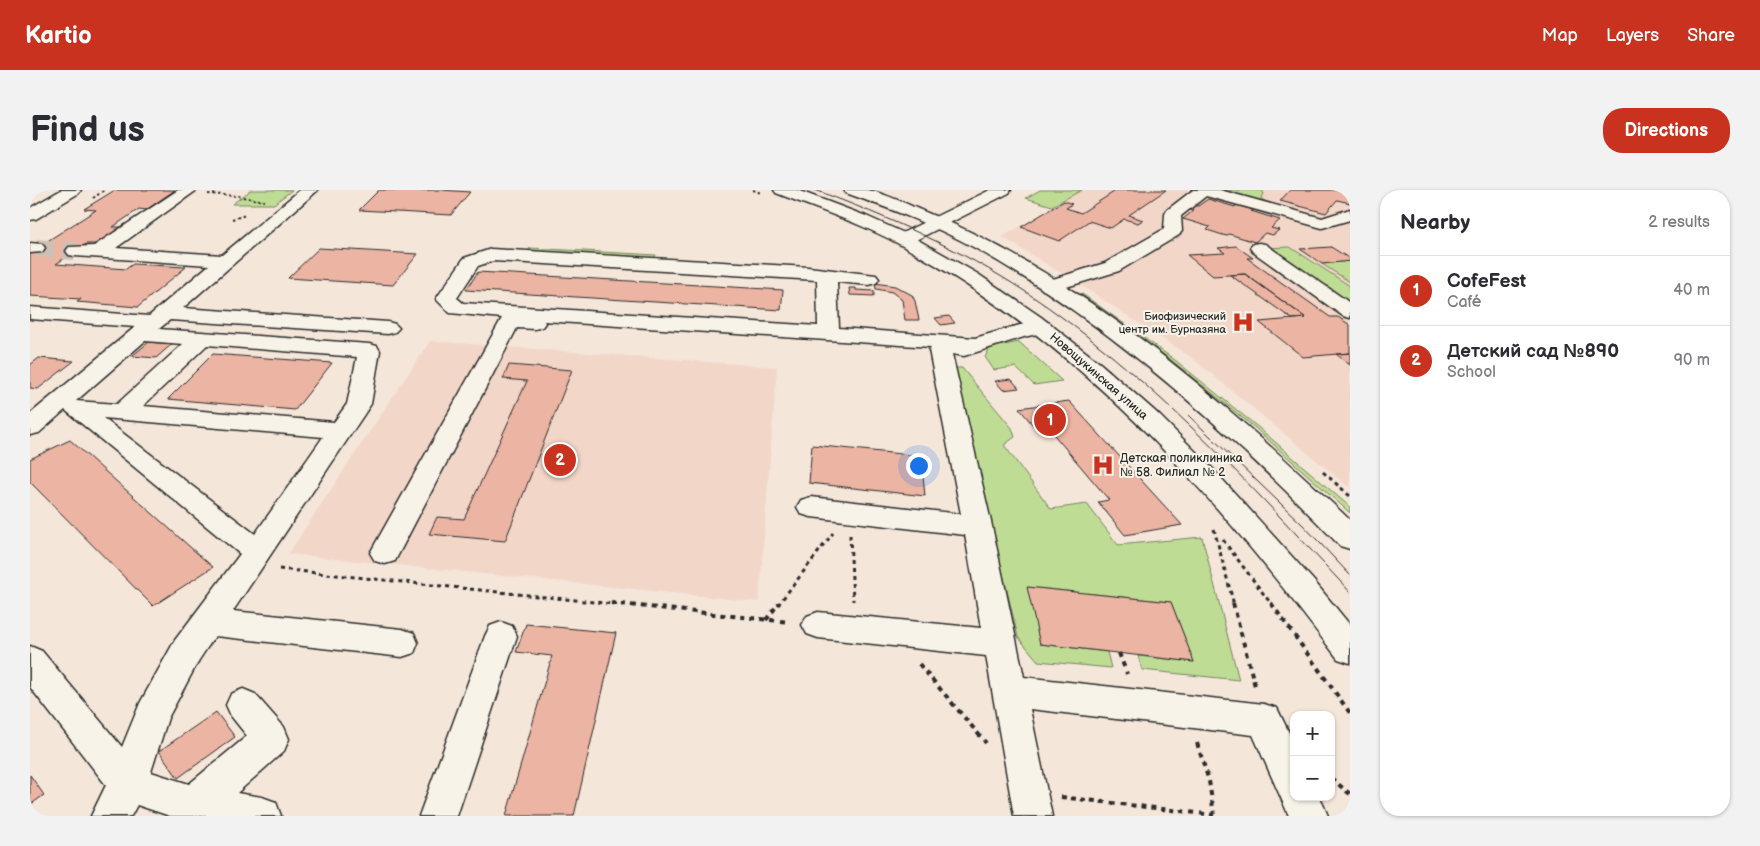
<!DOCTYPE html>
<meta charset="utf-8">
<style>
body{margin:0;font-family:"Balsamiq Sans",sans-serif;background:#f2f2f3;color:#2b2b33}
.controls{position:absolute;right:15px;bottom:15px;display:grid;overflow:hidden;border-radius:10px;box-shadow:0 1px 4px #0004}
.controls button{width:45px;height:45px;display:grid;place-items:center;padding:0;border:0;border-bottom:1px solid #e1e1e2;background:#fff;color:#2b2b33;font:25px sans-serif}
.you{position:absolute;left:888px;top:275px;width:18px;height:18px;margin:-12px;border:4px solid #fff;border-radius:50%;background:#1a73e8;box-shadow:0 0 0 8px #1a73e833}
.badge{display:grid;place-items:center;width:32px;height:32px;border-radius:50%;background:#c8321e;color:#fff;font-size:16px;font-weight:700}
.pin{position:absolute;translate:-50% -50%;border:2px solid #fff;box-shadow:0 1px 5px #0006}
.list{margin:0;padding:0;list-style:none}
h2{display:flex;justify-content:space-between;align-items:center;height:65px;margin:0;padding:0 20px;font-size:21px}
h2 small{font-size:16px;font-weight:400;color:#7c7c81}
.list li{display:grid;grid-template-columns:32px 1fr auto;gap:15px;align-items:center;box-sizing:border-box;height:70px;padding:0 20px;border-top:1px solid #e1e1e2}
.list b{display:block;font-size:19px;white-space:nowrap}
.list p{margin:0;font-size:16px;white-space:nowrap;color:#7c7c81}
.list em{font-size:16px;font-style:normal;color:#7c7c81}
.map{position:relative;flex:none;width:1320px;height:626px;overflow:hidden;border-radius:20px}
header{display:flex;align-items:center;gap:30px;box-sizing:border-box;height:70px;padding:0 25px;background:#c8321e;color:#fff}
header strong{font-size:24px}
nav{display:flex;gap:28px;margin-inline-start:auto;font-size:18px}
.intro{display:flex;align-items:center;justify-content:space-between;box-sizing:border-box;height:120px;padding:0 30px}
h1{margin:0;font-size:35px}
.button{padding:12px 22px;border-radius:20px;background:#c8321e;color:#fff;font-size:18px;font-weight:700}
main{display:flex;gap:30px;padding:0 30px}
aside{flex:1;background:#fff;border-radius:20px;box-shadow:0 1px 4px #0004}
.map>svg:first-child{display:block}
.built{fill:#f2d7c9}
.green{fill:#bfdc94;stroke:#758460}
.building{fill:#ecb4a2;stroke:#2b2b2b}
.lines{fill:none;stroke-linecap:round;stroke-linejoin:round}
.minor-tunnel{stroke:#cdc1b7;stroke-width:18;stroke-dasharray:18 9;stroke-linecap:butt}
.minor-casing{stroke:#2b2b2b;stroke-width:3}
.major-casing{stroke:#2b2b2b;stroke-width:3}
.path-far2{stroke:#2b2b2b;stroke-width:2;stroke-dasharray:2.5 2.5;stroke-linecap:butt}
.path-far1{stroke:#2b2b2b;stroke-width:3;stroke-dasharray:4 4;stroke-linecap:butt}
.path{stroke:#2b2b2b;stroke-width:4;stroke-dasharray:5 5;stroke-linecap:butt}
.minor{fill:#f7f3e8;fill-rule:evenodd}
.major{fill:#f7f3e8;fill-rule:evenodd}
.tram{stroke:#2b2b2b;stroke-width:1}
.labels{text-anchor:middle;stroke-width:4;stroke-linejoin:round;paint-order:stroke}
.far-poi-label{font-size:11px;fill:#2b2b2b;stroke:#f7f3e8;text-anchor:end}
.street-label{font-size:12px;fill:#2b2b2b;stroke:#f7f3e8}
.poi-label{font-size:12px;fill:#2b2b2b;stroke:#f7f3e8;text-anchor:start}
</style>
<header>
<strong>Kartio</strong>
<nav><a>Map</a><a>Layers</a><a>Share</a></nav>
</header>
<div class="intro"><h1>Find us</h1><a class="button">Directions</a></div>
<main>
<div class="map">
<svg width="1320" height="626" viewBox="0 0 1320 626">
<rect width="100%" height="100%" fill="#f5e6da"/>
<filter id="ink" filterUnits="userSpaceOnUse"><feTurbulence type="fractalNoise" baseFrequency=".02" numOctaves="2"/><feDisplacementMap in="SourceGraphic" scale="10" xChannelSelector="R" yChannelSelector="G"/><feConvolveMatrix kernelMatrix="1 2 1 2 8 2 1 2 1" color-interpolation-filters="sRGB"/></filter>
<g filter="url(#ink)">
<path class="built" d="M 1052,0 L 1320,0 L 1320,298 L 1162,168 L 1052,96 L 972,47 Z
M 400,151 L 747,177 L 729,412 L 258,364 Z"/>
<path class="green" d="M 221,0 L 262,0 L 244,14 L 202,14 Z
M 1010,0 L 1052,0 L 1022,16 L 996,8 Z
M 1195,0 L 1232,0 L 1234,4 L 1231,9 L 1239,13 L 1234,14 L 1197,4 Z
M 1260,57 L 1320,96 L 1320,118 L 1234,58 Z
M 500,58 L 626,65 L 624,70 L 497,63 Z
M 1320,71 L 1320,92 L 1292,74 Z
M 1051,103 L 1145,170 L 1229,238 L 1320,317 L 1320,323 L 1225,238 L 1141,170 L 1050,104 Z
M 989,152 L 1032,191 L 1004,195 L 985,177 L 964,180 L 955,167 L 960,158 Z
M 924,178 L 932,178 L 982,238 L 985,247 L 974,255 L 1021,319 L 1057,314 L 1088,355 L 1172,347 L 1209,490 L 1112,480 L 1108,466 L 1164,472 L 1141,412 L 998,397 L 1010,454 L 1077,462 L 1081,478 L 1008,471 L 988,447 Z"/>
<path class="building" d="M 85,0 L 145,0 L 116,20 L 109,19 L 83,37 L 91,37 L 66,54 L 56,54 L 26,74 L 96,79 L 103,74 L 156,77 L 108,117 L 47,112 L 51,109 L 0,106 L 0,62 L 66,20 L 54,19 Z
M 349,0 L 411,0 L 440,2 L 421,25 L 329,20 Z
M 1087,0 L 1136,0 L 1099,25 L 1113,30 L 1108,33 L 1094,29 L 1081,38 L 1059,31 L 1029,51 L 991,37 L 1034,11 L 1042,14 L 1036,18 L 1051,23 Z
M 1260,0 L 1318,0 L 1320,1 L 1320,13 L 1307,10 L 1296,23 L 1250,11 Z
M 1178,9 L 1205,17 L 1207,14 L 1224,19 L 1221,21 L 1250,30 L 1241,38 L 1249,40 L 1243,45 L 1235,43 L 1225,52 L 1199,44 L 1196,46 L 1177,40 L 1180,37 L 1153,29 L 1163,21 L 1156,19 L 1162,15 L 1168,16 Z
M 1206,56 L 1223,68 L 1217,68 L 1300,127 L 1308,127 L 1320,135 L 1320,163 L 1273,167 L 1229,132 L 1276,128 L 1215,84 L 1183,86 L 1157,65 L 1195,63 L 1188,58 Z
M 1301,57 L 1320,69 L 1320,71 L 1292,74 L 1270,59 Z
M 289,58 L 388,64 L 363,95 L 258,88 Z
M 448,82 L 753,100 L 751,120 L 436,100 Z
M 1215,84 L 1276,128 L 1262,129 L 1200,85 Z
M 845,93 L 865,96 L 882,105 L 885,111 L 889,130 L 875,130 L 872,110 L 862,102 L 846,99 Z
M 819,98 L 826,98 L 826,100 L 844,101 L 844,106 L 820,105 Z
M 919,126 L 925,133 L 911,135 L 905,128 Z
M 119,152 L 142,154 L 126,168 L 102,166 Z
M 1320,163 L 1320,175 L 1306,164 Z
M 183,164 L 302,173 L 265,220 L 138,209 Z
M 9,168 L 44,171 L 8,199 L 0,198 L 0,175 Z
M 479,175 L 542,180 L 475,351 L 399,344 L 407,327 L 434,329 L 497,191 L 473,189 Z
M 981,189 L 989,198 L 973,200 L 965,191 Z
M 1039,211 L 1152,335 L 1095,345 L 1068,312 L 1079,310 L 1019,239 L 1007,240 L 989,218 Z
M 40,250 L 169,365 L 183,377 L 123,416 L 0,292 L 0,269 Z
M 782,255 L 891,266 L 895,306 L 779,293 Z
M 997,397 L 1141,412 L 1164,472 L 1010,454 Z
M 496,434 L 586,443 L 544,626 L 476,626 L 522,466 L 486,462 Z
M 186,522 L 205,547 L 148,588 L 129,561 Z
M 0,585 L 14,605 L 0,615 Z"/>
<g class="lines">
<path class="minor-tunnel" d="M 6,58 L 45,61"/>
<g class="minor-casing">
<path id="minor" d="M 31,0 L 51,0 L 49,3 L 6,29 L 0,30 L 0,18 Z
M 148,0 L 167,0 L 86,58 L 192,65 L 270,0 L 288,0 L 153,118 L 358,132 L 365,134 L 369,138 L 365,142 L 358,144 L 140,130 L 129,139 L 339,154 L 347,156 L 350,161 L 341,214 L 203,421 L 372,439 L 384,443 L 388,453 L 384,463 L 372,467 L 185,446 L 169,470 L 138,528 L 121,582 L 159,594 L 217,546 L 201,526 L 196,515 L 201,504 L 213,499 L 225,504 L 254,537 L 259,549 L 254,561 L 207,603 L 232,607 L 246,612 L 251,626 L 140,626 L 107,615 L 101,626 L 61,626 L 76,595 L 0,497 L 0,456 L 12,461 L 92,557 L 110,513 L 145,450 L 210,364 L 35,220 L 9,243 L 0,245 L 0,224 L 105,137 L 0,129 L 0,117 L 119,126 L 179,75 L 45,66 L 39,65 L 36,61 L 39,57 L 64,56 ZM 115,151 L 153,154 L 87,214 L 46,211 ZM 177,155 L 327,167 L 317,214 L 304,232 L 113,216 ZM 73,228 L 293,247 L 225,344 Z
M 960,0 L 981,0 L 979,3 L 880,53 L 874,54 L 868,53 L 865,49 L 868,45 Z
M 1163,0 L 1190,0 L 1292,28 L 1320,19 L 1320,30 L 1292,38 L 1176,6 L 1151,26 L 1152,41 L 1149,45 L 1089,81 L 1020,102 L 1013,100 L 1010,96 L 1013,92 L 1075,73 L 1134,39 L 1135,24 L 1137,20 Z
M 0,53 L 12,54 L 15,58 L 12,62 L 0,63 Z
M 1229,53 L 1235,54 L 1320,113 L 1320,128 L 1313,126 L 1223,62 L 1220,58 L 1223,54 Z
M 461,59 L 778,77 L 846,85 L 849,89 L 846,93 L 839,95 L 807,92 L 809,138 L 945,148 L 990,135 L 1013,131 L 1020,133 L 1024,137 L 1020,141 L 994,147 L 934,166 L 922,164 L 962,336 L 994,487 L 1234,514 L 1247,518 L 1264,553 L 1264,607 L 1290,607 L 1298,626 L 1259,626 L 1223,545 L 1000,519 L 1022,626 L 984,626 L 956,466 L 788,448 L 777,444 L 772,435 L 777,426 L 788,422 L 951,438 L 935,345 L 781,327 L 771,324 L 767,317 L 771,310 L 781,307 L 931,324 L 899,160 L 901,157 L 514,131 L 515,133 L 512,137 L 505,139 L 487,138 L 365,371 L 355,374 L 345,371 L 340,363 L 472,128 L 420,123 L 406,109 L 434,68 ZM 463,71 L 787,90 L 788,136 L 433,113 L 427,108 L 448,76 Z
M 471,432 L 482,436 L 487,446 L 427,626 L 389,626 L 455,446 L 460,436 Z"/>
</g>
<g class="major-casing">
<path id="major" d="M 744,0 L 767,0 L 836,26 L 881,46 L 948,84 L 1011,127 L 1071,174 L 1128,224 L 1182,278 L 1284,391 L 1320,435 L 1320,473 L 1308,469 C 1182,302 1055,156 869,54 C 830,33 787,19 746,3 Z
M 814,0 C 821,0 830,0 837,0 C 855,3 883,17 900,24 C 1056,88 1199,216 1320,330 L 1320,359 L 1310,356 C 1204,245 1079,133 945,58 C 904,35 860,19 816,3 Z"/>
</g>
<path class="path-far2" d="M 723,0 L 731,3
M 178,4 L 208,6 L 234,11
M 63,8 L 75,0
M 202,29 L 216,25"/>
<path class="path-far1" d="M 1293,282 L 1320,306
M 1184,339 L 1204,415
M 820,345 L 823,411
M 1193,350 L 1242,415
M 249,379 L 593,415
M 748,415 L 803,343"/>
<path class="path" d="M 581,413 L 759,432
M 1203,413 L 1226,500
M 1241,413 L 1320,523
M 736,430 L 749,413
M 1089,463 L 1097,484
M 889,474 L 956,553
M 1167,553 L 1179,591 L 1184,624
M 1301,588 L 1320,604
M 1031,607 L 1184,625"/>
<use href="#minor" class="minor"/>
<use href="#major" class="major"/>
<path class="tram" d="M 785,0 C 858,27 930,59 996,102 C 1119,184 1220,294 1320,402
M 1158,225 L 1274,336 L 1320,385"/>
</g>
</g>
<defs>
<g id="hospital-bare" transform="scale(1.725)"><path d="M-5-5h3v3.5h4V-5h3V5h-3V1.5h-4V5h-3Z" fill="#c8321e" stroke="#f7f3e8" stroke-width="2.5" paint-order="stroke"/></g>
</defs>
<g fill-rule="evenodd">
<use href="#hospital-bare" x="1213" y="132"/>
<use href="#hospital-bare" x="1073" y="275"/>
</g>
<g class="labels">
<g class="far-poi-label">
<text x="1196" y="130">Биофизический<tspan x="1196" dy="13">центр им. Бурназяна</tspan></text>
</g>
<g class="street-label">
<text transform="translate(1069 186) rotate(41)" y="4">Новощукинская улица</text>
</g>
<g class="poi-label">
<text x="1090" y="272">Детская поликлиника<tspan x="1090" dy="14">№ 58. Филиал № 2</tspan></text>
</g>
</g>
</svg>
<div class="controls">
<button>+</button>
<button>−</button>
</div>
<div class="you"></div>
<div class="pin badge" style="left:1020px;top:230px">1</div>
<div class="pin badge" style="left:530px;top:270px">2</div>
</div>
<aside>
<h2>Nearby<small>2 results</small></h2>
<ul class="list">
<li><span class="badge">1</span><div><b>CofeFest</b><p>Café</p></div><em>40 m</em></li>
<li><span class="badge">2</span><div><b>Детский сад №890</b><p>School</p></div><em>90 m</em></li>
</ul>
</aside>
</main>
